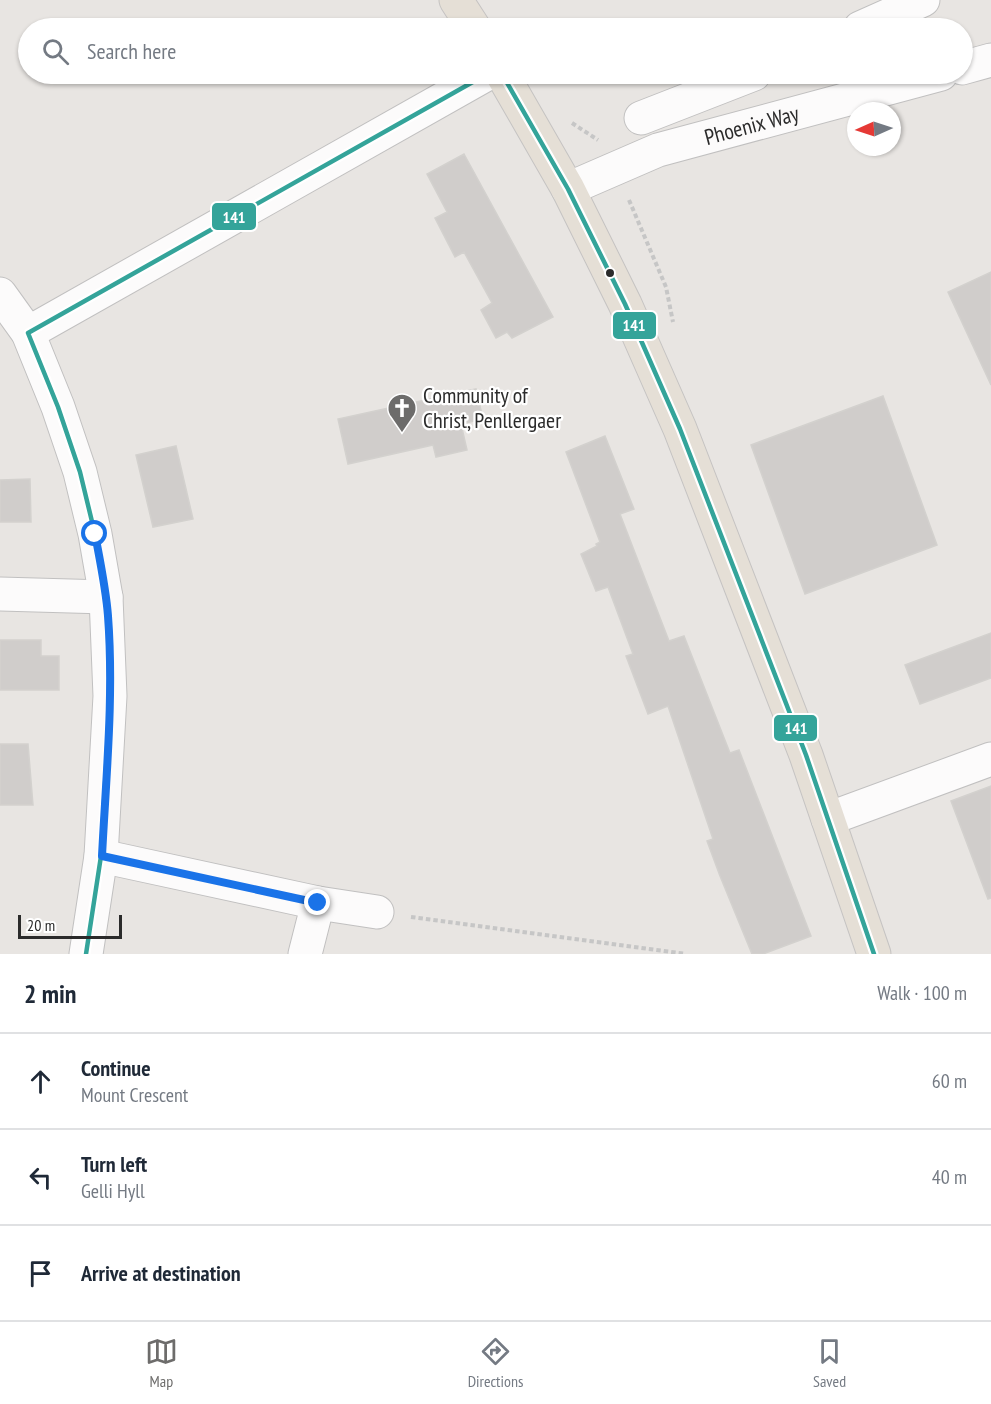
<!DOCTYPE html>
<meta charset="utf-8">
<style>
body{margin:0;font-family:"PT Sans Narrow",sans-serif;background:#f6f6f7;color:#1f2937}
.compass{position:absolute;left:847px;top:102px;width:54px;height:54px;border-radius:50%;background:#fff;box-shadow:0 2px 4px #0004;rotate:267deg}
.scale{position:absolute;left:18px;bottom:15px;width:104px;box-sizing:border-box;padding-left:6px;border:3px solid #2b2b2b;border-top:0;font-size:16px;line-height:21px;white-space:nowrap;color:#2b2b2b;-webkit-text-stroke:4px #fff;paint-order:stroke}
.stop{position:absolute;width:18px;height:18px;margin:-14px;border:4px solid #1a73e8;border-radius:50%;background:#fff}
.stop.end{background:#1a73e8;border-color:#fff;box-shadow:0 2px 6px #0008}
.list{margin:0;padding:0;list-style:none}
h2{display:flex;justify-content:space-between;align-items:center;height:78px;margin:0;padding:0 24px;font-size:26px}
h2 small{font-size:20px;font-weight:400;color:#747a83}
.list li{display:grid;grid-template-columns:39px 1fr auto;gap:18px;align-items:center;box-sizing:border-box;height:96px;padding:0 24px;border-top:2px solid #e0e1e3}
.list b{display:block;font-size:22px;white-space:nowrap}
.list p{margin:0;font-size:20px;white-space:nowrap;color:#747a83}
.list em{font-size:20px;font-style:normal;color:#747a83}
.icon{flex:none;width:33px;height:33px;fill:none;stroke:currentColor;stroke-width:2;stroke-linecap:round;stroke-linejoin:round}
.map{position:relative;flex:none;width:991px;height:954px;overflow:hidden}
.search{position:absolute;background:#fff;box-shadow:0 2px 4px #0004;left:18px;right:18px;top:18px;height:66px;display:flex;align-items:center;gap:15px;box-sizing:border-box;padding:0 21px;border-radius:33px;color:#747a83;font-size:22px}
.sheet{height:366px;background:#fff}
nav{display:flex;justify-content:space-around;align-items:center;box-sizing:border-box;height:84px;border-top:2px solid #e0e1e3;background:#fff;font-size:16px;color:#747a83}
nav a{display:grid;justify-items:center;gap:3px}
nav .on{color:#6d6c6b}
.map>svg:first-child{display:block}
.building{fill:#d0cdcb;stroke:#d3d1ce;stroke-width:1.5}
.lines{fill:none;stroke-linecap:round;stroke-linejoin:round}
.minor-casing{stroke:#c1c0c0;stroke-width:35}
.major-casing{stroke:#c5c3c2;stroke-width:35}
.path{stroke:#c6c6c6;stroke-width:4;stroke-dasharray:4.5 3;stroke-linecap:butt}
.minor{stroke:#fcfbfb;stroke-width:33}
.major{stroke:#e5dfd6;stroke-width:33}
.bus-1-casing{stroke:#fff;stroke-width:9}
.bus-1{stroke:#34a49a;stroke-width:4.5}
.route{stroke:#1a73e8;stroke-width:8}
.bus-dot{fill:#2b2b2b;stroke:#fff;stroke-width:2}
.labels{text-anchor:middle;stroke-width:4.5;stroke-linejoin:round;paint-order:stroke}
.street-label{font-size:22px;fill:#2b2b2b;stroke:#fff}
.poi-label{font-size:22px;fill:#2b2b2b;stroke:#fff;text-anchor:start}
.line-badge{stroke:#fff;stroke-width:2}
.badge-label{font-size:16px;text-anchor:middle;font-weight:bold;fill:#fff}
</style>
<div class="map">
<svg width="991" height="954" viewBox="0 0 991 954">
<rect width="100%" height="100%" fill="#e8e5e2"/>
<path class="building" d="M 464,154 L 553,317 L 512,338 L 507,332 L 496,338 L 481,310 L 492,303 L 464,252 L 455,257 L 435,218 L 447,212 L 427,174 Z
M 991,272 L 991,385 L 948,292 Z
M 476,389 L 483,419 L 461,424 L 467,450 L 436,457 L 433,445 L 348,464 L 338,419 Z
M 883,396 L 937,545 L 805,594 L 751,445 Z
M 605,436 L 634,509 L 620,514 L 669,641 L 684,636 L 730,753 L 739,750 L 811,936 L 763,954 L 752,954 L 720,876 L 707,841 L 713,839 L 668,706 L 648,714 L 626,656 L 633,654 L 608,587 L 596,591 L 581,554 L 597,546 L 596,544 L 600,542 L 566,452 Z
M 176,446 L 193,519 L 153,527 L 136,455 Z
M 30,479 L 31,522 L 0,522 L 0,480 Z
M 991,633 L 991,678 L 920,704 L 905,665 Z
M 0,640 L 41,640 L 41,656 L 59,656 L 59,690 L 0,690 Z
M 0,744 L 28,744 L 33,805 L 0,805 Z
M 991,786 L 991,898 L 988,899 L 951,801 Z"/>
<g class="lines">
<g class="minor-casing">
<g id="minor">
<path d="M 860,28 L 923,0"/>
<path d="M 962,68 L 991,60"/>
<path d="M 641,118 L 754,74"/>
<path id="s1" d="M 568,189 L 658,150 L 941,74"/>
<path d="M 0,294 L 28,333 L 58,407 L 80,472 L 95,534 L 106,597 L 110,696 L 101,856 L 86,954"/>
<path d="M 28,333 L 487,74"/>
<path d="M 0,594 L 106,597"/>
<path d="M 828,819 L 991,759"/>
<path d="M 101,856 L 318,903 L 377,912"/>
<path d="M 305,954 L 318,903"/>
</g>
</g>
<g class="major-casing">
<path id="major" d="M 456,0 L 474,28
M 502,74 L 568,189 L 625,304 L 680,429 L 806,755 L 874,954"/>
</g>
<path class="path" d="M 572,123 L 598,140
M 629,200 L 666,287 L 673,322
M 411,917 L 686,954"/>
<use href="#minor" class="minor"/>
<use href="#major" class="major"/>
<g class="bus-1-casing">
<path id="bus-1" d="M 502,74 L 568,189 L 625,304 L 680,429 L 806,755 L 874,954
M 86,954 L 101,856 L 110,696 L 108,616 L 95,534 L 80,472 L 58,407 L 28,333 L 487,74"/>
</g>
<use href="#bus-1" class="bus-1"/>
</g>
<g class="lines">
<path class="route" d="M 95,534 C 100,561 106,589 108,616 C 114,696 106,777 102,856 L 318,903"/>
</g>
<defs>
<g id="church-pin" transform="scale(1.5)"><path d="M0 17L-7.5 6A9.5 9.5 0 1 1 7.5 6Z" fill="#6d6c6b" stroke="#fff"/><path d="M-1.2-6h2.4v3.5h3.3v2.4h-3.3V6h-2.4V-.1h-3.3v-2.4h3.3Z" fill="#fff"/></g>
</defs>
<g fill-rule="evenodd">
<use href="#church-pin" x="402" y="408"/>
</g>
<circle class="bus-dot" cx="610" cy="273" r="5"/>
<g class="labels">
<g class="street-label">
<text dy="8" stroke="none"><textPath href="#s1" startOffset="195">Phoenix Way</textPath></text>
</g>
<g class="poi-label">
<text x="423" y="403">Community of<tspan x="423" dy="25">Christ, Penllergaer</tspan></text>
</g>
</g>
<g class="line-badge">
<rect x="211" y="202" width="46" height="29" rx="6" fill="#34a49a"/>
<rect x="612" y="311" width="45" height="29" rx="6" fill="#34a49a"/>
<rect x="773" y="714" width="45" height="28" rx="6" fill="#34a49a"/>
</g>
<g class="badge-label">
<text x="234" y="223">141</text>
<text x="634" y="331">141</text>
<text x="796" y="734">141</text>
</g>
</svg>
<svg class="compass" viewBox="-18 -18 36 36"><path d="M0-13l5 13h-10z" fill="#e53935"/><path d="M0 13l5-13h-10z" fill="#747a83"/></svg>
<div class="scale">20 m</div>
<div class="stop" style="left:95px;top:534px"></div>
<div class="stop end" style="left:318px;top:903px"></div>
<div class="search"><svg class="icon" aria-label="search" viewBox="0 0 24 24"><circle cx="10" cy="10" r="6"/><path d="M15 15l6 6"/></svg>Search here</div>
</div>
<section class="sheet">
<h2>2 min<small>Walk · 100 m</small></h2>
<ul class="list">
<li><svg class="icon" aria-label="ahead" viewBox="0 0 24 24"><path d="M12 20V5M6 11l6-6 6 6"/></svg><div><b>Continue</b><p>Mount Crescent</p></div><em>60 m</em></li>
<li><svg class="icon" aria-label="left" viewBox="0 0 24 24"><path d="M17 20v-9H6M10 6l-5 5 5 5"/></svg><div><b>Turn left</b><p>Gelli Hyll</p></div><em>40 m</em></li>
<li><svg class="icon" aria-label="arrive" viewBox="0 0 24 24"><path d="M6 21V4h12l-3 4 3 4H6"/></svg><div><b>Arrive at destination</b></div></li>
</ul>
</section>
<nav>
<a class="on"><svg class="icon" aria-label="map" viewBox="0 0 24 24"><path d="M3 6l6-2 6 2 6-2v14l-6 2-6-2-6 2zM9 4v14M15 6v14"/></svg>Map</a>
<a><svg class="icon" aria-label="directions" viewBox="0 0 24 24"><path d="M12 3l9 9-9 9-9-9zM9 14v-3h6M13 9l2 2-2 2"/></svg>Directions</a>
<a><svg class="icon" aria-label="saved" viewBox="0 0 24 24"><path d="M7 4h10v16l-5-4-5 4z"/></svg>Saved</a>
</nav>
